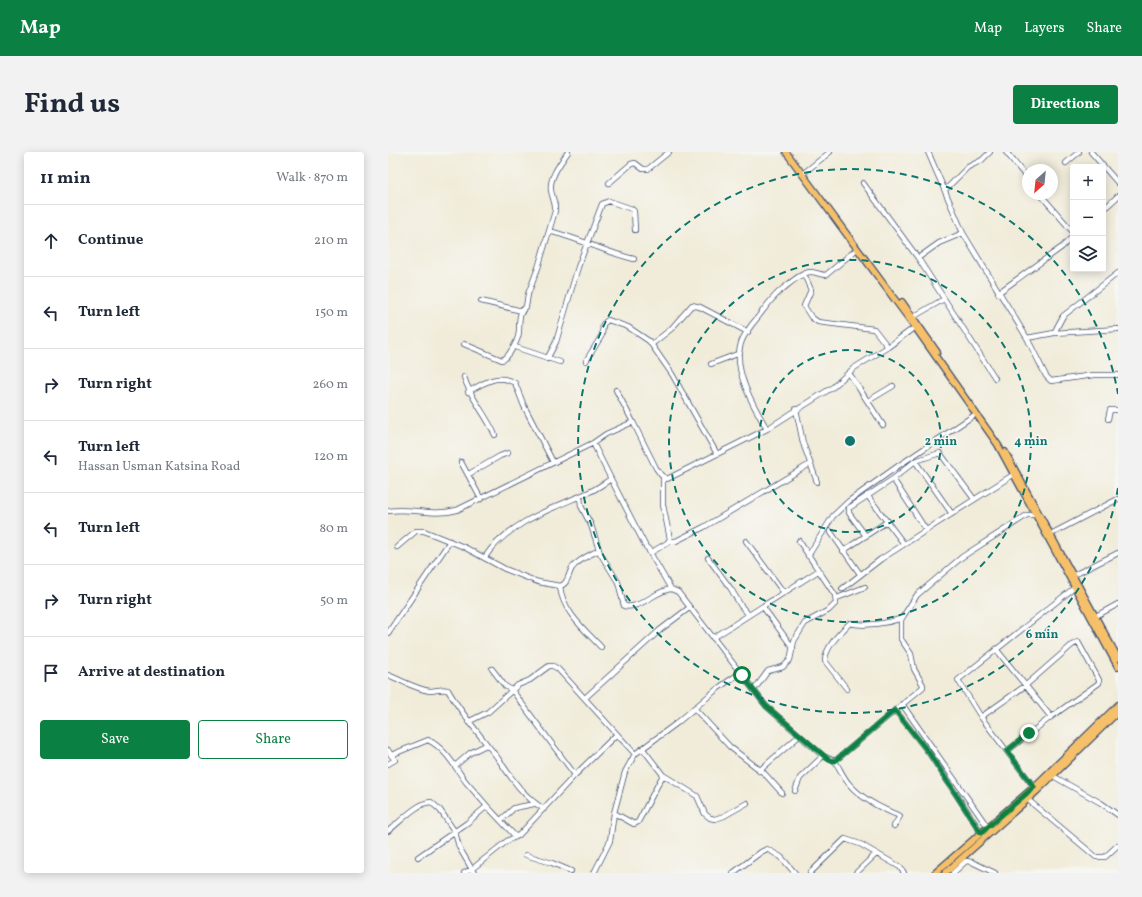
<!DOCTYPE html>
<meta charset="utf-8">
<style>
body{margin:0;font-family:Vollkorn,serif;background:#f2f2f3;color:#1f2937}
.controls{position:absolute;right:12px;top:12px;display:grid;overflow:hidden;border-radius:4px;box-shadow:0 2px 10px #0003}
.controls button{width:36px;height:36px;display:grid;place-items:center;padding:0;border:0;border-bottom:1px solid #e0e1e3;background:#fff;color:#1f2937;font:20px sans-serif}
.compass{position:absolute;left:634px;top:12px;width:36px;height:36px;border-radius:50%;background:#fff;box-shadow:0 2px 10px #0003;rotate:207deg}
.stop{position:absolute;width:12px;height:12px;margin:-9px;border:3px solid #0b8043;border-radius:50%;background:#fff}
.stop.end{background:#0b8043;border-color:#fff;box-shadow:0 1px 4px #0008}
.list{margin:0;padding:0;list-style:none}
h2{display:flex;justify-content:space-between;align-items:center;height:52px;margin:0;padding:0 16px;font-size:17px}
h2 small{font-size:13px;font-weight:400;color:#747a83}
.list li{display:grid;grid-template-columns:26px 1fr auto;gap:12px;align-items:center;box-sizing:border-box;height:72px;padding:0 16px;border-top:1px solid #e0e1e3}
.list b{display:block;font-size:15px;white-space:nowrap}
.list p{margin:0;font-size:13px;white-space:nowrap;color:#747a83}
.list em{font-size:13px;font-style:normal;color:#747a83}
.actions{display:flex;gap:8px;padding:12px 16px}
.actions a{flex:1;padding:9px 0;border:1px solid #0b8043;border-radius:4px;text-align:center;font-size:14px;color:#0b8043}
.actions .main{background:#0b8043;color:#fff}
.icon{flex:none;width:22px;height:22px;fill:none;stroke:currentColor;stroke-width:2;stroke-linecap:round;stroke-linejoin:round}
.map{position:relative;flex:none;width:730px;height:721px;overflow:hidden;border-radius:4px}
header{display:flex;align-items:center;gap:24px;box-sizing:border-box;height:56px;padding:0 20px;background:#0b8043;color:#fff}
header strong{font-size:19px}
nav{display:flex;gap:22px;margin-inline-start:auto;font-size:14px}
.intro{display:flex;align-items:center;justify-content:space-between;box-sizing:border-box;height:96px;padding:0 24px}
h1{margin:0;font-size:28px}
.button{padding:10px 18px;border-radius:4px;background:#0b8043;color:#fff;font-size:14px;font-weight:700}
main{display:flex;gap:24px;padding:0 24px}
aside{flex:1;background:#fff;border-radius:4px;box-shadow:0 2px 10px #0003}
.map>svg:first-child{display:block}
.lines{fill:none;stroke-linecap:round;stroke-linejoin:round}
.minor-casing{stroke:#3b4b70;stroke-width:6}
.major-casing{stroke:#3b4b70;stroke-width:8}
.minor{stroke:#fff;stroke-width:4.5}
.major{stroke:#f6c06b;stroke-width:5.5}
.route{stroke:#0b8043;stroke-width:5}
.ring{fill:none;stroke:#0f766e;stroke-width:2;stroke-dasharray:7 5}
.centre{fill:#0f766e;stroke:#f6f6f2;stroke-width:2}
.ring-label{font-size:12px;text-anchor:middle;font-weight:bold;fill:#0f766e;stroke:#f6f6f2;stroke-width:3.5;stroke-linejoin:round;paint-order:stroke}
</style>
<header>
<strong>Map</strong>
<nav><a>Map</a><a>Layers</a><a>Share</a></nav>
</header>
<div class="intro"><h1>Find us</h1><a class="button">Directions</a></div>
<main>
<aside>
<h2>11 min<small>Walk · 870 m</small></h2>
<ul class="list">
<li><svg class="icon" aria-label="ahead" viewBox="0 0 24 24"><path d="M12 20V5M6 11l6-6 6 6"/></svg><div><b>Continue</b></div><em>210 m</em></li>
<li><svg class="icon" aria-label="left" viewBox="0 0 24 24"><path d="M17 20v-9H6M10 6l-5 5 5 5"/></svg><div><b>Turn left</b></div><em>150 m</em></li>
<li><svg class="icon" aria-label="right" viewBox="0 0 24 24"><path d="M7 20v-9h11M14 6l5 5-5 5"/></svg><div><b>Turn right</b></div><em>260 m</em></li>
<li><svg class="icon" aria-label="left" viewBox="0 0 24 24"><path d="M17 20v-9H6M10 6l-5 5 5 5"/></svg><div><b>Turn left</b><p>Hassan Usman Katsina Road</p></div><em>120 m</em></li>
<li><svg class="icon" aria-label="left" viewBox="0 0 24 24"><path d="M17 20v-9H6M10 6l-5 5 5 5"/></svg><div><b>Turn left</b></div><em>80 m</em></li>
<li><svg class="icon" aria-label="right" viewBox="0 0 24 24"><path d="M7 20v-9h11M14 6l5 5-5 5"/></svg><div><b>Turn right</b></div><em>50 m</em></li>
<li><svg class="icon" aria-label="arrive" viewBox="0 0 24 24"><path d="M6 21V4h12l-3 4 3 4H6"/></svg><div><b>Arrive at destination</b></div></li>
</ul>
<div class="actions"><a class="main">Save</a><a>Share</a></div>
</aside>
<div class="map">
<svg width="730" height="721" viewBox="0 0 730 721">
<rect width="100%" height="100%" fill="#f6f6f2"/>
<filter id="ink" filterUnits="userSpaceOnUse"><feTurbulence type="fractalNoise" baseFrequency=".025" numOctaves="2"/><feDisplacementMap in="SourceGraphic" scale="8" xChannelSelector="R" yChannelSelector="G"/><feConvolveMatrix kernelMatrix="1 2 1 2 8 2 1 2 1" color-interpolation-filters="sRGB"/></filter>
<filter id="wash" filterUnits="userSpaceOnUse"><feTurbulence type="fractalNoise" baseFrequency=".012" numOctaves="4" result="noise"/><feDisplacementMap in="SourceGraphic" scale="16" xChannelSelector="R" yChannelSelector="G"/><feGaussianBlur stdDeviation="0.9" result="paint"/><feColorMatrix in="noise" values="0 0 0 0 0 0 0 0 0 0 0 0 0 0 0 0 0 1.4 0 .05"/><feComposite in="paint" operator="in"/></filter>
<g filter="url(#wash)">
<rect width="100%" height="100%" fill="#f1ecd9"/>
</g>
<g filter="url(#ink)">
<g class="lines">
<g class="minor-casing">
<path id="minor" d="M 540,0 L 575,81 L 639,186 L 658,224 L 663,229 L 706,223 L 730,223
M 618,0 L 640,27
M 703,0 L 730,31
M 678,11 L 691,0
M 417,20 L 442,0
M 221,31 L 243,12 L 247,11 L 255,17 L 260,17 L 281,0
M 475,31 L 530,106 L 607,226
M 557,38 L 580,15 L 594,8 L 602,0
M 652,42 L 685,80
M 715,58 L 730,44
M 161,79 C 190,86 217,100 246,107
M 530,106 L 551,91 L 575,81
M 416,122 L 423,138 L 416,154 L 423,165 L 430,170 L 486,177 L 500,195
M 610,141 L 674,95 L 685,84
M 93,149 L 134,159
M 525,165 L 556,147
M 666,181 L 675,164 L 730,121
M 639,186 L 666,181 L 730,177
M 76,192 L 114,208 C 118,207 118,205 121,202 C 125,196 128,192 130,185 C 133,175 128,162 138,155 L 140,142 L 150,116 L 167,59 C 168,51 164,46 163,38 C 161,25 174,9 180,0
M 264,192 L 283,177 L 304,153 L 312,155 L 360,180
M 127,195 L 172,210
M 159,207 L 168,190 L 190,115 L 214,52 L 221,49 L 244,57 L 246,59 L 247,78
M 198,209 L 214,183 L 215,172 L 220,168 L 240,175 L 261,189 L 284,222 L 329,302
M 323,212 L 352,201
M 461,221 L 495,273
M 76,225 C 82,246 98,262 107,283
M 228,238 L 245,270
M 80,240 C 95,231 110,221 127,231 L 136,254 L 165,310
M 480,249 L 505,234
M 408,257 L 415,291 L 429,330
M 720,267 L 722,258 L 730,258
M 379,277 C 366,255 344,218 353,191 C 356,182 364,172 370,165 C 377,156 383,147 392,139 C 399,134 413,120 423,120 C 428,120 432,123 438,123 L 469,97
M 527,309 L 564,362
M 73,310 L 93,347
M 81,322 L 112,304 L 120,301
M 223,327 L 258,395 L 264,400 L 279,391 L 282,387 L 275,353 L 275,326
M 479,343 L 516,392
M 192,344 L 193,354 L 203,373 L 212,401 L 230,430 L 236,454 C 252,458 268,438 283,437
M 0,359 C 25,355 44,365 69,358 L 205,291
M 538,378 L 505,327 L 527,309 L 552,301 L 586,347
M 442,379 L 472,422
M 663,382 L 730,347
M 478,384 L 461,361 L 461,356 L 505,327
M 281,389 L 288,389 L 316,375 L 422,312
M 358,389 L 396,441
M 9,395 L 28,379 L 36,379 L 76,395 L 117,417 L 150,430 L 172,434 C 180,432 180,423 184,416 C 191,407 202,403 211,398
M 261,399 L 283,437 L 290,440 L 378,554 L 435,604 L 447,609 L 535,535 L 535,533 L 526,517 L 523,502 L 513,487 L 513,468 L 516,463 L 529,443 L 574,405 L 639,363 L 648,363
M 455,399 L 500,369
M 420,404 L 445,364 L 461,349 L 510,314 L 588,262
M 97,405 C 120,371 163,357 199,341 C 207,338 215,332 223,327 L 205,291 L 218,282 L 245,270 L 268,316 L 273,323 L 279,327 L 379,277 L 445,235 L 466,216 L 500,195 L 527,175
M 320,406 L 343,437 L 353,454 L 361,463
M 686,423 L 730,401
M 172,434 C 174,459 197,478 213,495
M 454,437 L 493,407 L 628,321
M 449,446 L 477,435
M 375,455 L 405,496
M 708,464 L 730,452
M 0,481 L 62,389
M 325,486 L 430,419
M 608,497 L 663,565
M 104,517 L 117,534 L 124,538 L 187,623
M 0,523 C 13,528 28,537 42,539 C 48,539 54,536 60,538 C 74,563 92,583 109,605 C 122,624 135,645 156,657
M 459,537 L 437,509 C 437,495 453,480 462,471 C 476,475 501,471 514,466
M 366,538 L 380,519 L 395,515 L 402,508 L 406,489 L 417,471 L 441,458 L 448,451 L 447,443 L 411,389
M 197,546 L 272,478 L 301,456
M 514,552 L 601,677
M 306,556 L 342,595 L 376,621 L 394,641
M 507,558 L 541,601 L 594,682
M 593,565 L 637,534 L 684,493 L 690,490 L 711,528 L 711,531 L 663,565 L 619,599
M 80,570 L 100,560 L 130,533 L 142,528 L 161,514 L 165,514 L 170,517 L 247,602
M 255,597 L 275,623 L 309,644 L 317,662 L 322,666 L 327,667 L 336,664 L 359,651
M 0,598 L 3,603 L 40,588 C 57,596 67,615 78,630 C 85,638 92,646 99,654 L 79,671 L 30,705
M 447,609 C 452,617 456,627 462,633 C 475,648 494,657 512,664 L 506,674
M 0,612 L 7,608 L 3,603
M 67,614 L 82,601 L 98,593
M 371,619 L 411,584
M 665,624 L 713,651 L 730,663
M 646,635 L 593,565 L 570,528 L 686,436
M 407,639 L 412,626 L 435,604
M 639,647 L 708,705 L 717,705 L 730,693
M 99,654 L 128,685
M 226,661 L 246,672 L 250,670 L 275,623
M 113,668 L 126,656 L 146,652
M 0,679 C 11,671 30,650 43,650 L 52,658 L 67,680 L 71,695 L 86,721
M 138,703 L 164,711 L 183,719
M 76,721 L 84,717 L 119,689 L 131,683 L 187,623 L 228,583
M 206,721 L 222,689 L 226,661 L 237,620 L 247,602 L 289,571 L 329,537 L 349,523 L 354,523
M 345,721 L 373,700 L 379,697 L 393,705 L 407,721
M 422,721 L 457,687 L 472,692 L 512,715 L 516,721
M 468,721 L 488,702
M 565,721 L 578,709 L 584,710 L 607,721"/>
</g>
<g class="major-casing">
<path id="major" d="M 398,0 L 527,175 L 610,293 L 730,515
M 514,150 L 549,200
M 617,300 L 730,506
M 547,721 L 646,635 L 730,553
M 557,721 L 649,639 L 730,560"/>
</g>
<use href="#minor" class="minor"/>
<use href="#major" class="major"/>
</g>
</g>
<g class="lines" filter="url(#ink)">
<path class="route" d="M 354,523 L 378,554 L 441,608 L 447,609 L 507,558 L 541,601 L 593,681 L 646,635 L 619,599 L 641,581"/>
</g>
<g class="ring">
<circle cx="462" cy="289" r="91"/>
<circle cx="462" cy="289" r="181"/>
<path d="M730 336A272 272 0 1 1 730 242"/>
</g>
<circle cx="462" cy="289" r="6" class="centre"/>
<g class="ring-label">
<text x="553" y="293">2 min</text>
<text x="643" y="293">4 min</text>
<text x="654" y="486">6 min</text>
</g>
</svg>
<div class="controls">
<button>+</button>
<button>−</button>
<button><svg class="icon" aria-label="layers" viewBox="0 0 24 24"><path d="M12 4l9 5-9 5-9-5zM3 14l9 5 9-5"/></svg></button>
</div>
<svg class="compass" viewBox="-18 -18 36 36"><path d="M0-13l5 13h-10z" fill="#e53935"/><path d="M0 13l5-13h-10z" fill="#747a83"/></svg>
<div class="stop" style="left:354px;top:523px"></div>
<div class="stop end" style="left:641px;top:581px"></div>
</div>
</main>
